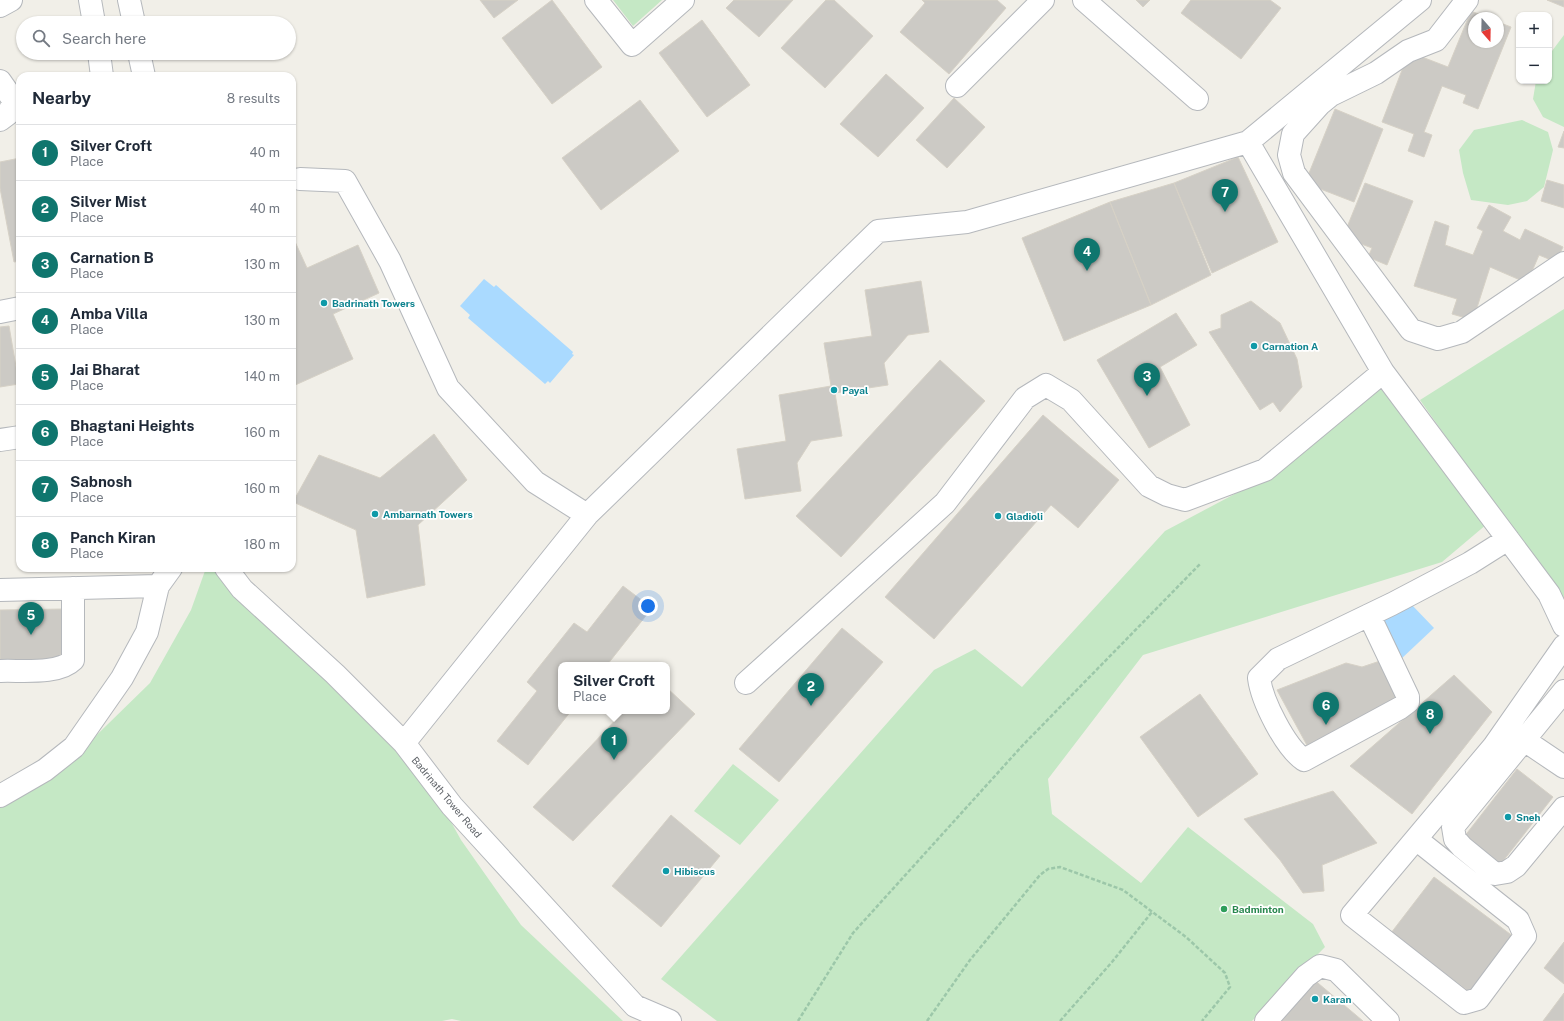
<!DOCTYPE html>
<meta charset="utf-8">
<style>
body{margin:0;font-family:"Public Sans",sans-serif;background:#f6f6f7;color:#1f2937}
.controls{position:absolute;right:12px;top:12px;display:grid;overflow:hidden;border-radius:8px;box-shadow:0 1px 3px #0004}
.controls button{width:36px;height:36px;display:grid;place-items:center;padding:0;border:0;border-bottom:1px solid #e0e1e3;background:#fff;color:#1f2937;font:20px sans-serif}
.compass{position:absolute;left:1468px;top:12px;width:36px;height:36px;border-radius:50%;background:#fff;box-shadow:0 1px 3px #0004;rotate:160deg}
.you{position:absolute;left:648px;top:606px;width:14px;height:14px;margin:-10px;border:3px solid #fff;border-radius:50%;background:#1a73e8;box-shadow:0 0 0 6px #1a73e833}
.badge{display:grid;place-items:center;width:26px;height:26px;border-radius:50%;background:#0f766e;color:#fff;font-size:13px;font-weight:700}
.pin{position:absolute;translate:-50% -33px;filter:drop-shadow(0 1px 2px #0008)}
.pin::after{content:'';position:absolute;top:21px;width:14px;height:12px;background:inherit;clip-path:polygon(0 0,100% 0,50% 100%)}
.popup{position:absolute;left:558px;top:662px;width:112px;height:52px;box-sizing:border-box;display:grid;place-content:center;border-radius:8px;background:#fff;filter:drop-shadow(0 1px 3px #0005);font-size:13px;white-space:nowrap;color:#747a83}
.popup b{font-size:15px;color:#1f2937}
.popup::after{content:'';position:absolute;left:50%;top:100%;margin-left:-8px;border:8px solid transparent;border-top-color:#fff}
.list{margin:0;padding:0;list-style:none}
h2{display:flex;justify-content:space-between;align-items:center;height:52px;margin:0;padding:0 16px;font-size:17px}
h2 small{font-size:13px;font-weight:400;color:#747a83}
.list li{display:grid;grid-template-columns:26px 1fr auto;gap:12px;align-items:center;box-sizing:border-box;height:56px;padding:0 16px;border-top:1px solid #e0e1e3}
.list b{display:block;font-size:15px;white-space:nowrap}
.list p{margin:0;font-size:13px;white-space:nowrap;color:#747a83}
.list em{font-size:13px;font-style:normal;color:#747a83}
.icon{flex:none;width:22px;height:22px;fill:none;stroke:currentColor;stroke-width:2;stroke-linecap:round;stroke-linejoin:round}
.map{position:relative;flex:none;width:1564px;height:1021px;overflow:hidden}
.search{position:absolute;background:#fff;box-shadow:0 1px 3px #0004;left:16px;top:16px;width:280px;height:44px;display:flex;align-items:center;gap:10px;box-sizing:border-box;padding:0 14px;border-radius:22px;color:#747a83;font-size:15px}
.panel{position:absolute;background:#fff;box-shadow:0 1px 3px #0004;left:16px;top:72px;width:280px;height:500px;border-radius:12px}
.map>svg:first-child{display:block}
.green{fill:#c5e8c5}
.water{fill:#aadaff}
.building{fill:#cccac5;stroke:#d6d1c6}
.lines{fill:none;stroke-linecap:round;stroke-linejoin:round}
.minor-casing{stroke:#b5b8bc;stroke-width:24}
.path{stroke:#9cc7a9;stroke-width:2.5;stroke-dasharray:4 2;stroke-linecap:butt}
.minor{stroke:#fff;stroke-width:22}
.culture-dot{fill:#0f9aa8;stroke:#fff;stroke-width:1.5}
.leisure-dot{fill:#2e9e5b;stroke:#fff;stroke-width:1.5}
.labels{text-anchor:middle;stroke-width:3.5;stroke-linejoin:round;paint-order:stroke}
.culture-label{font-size:10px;font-weight:bold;fill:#0d838f;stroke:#fff;text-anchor:start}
.street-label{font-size:10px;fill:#5f6368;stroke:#fff}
.leisure-label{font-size:10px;font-weight:bold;fill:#27864d;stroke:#fff;text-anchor:start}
</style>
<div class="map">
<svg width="1564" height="1021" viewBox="0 0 1564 1021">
<rect width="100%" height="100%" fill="#f1efe8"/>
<path class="green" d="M 613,0 L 662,0 L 633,26 Z
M 1564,35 L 1564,127 L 1543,117 L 1533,99 L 1536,81 L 1549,81 L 1549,55 Z
M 1522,120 L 1548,132 L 1553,150 L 1544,187 L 1527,201 L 1508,205 L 1471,200 L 1463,173 L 1459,150 L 1474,130 Z
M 1564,309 L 1564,598 L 1554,590 L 1420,400 Z
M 1382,380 L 1487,524 L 1442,562 L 1143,655 L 1048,779 L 1052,814 L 1141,883 L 1188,827 L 1313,924 L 1325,947 L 1252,1021 L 717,1021 L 661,979 L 934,670 L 975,649 L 1022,687 L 1165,531 L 1276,472 Z
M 206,568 L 231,568 L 396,722 L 461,840 L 521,925 L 623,1021 L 461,1021 L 452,1019 L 442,1021 L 0,1021 L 0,794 L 66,765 L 150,683 L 191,610 Z
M 733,764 L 779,800 L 740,845 L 694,811 Z"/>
<path class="water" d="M 484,279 L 494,287 L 496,285 L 573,352 L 572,354 L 574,355 L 550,383 L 548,381 L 545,384 L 468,318 L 470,315 L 460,306 Z
M 1411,604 L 1434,628 L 1400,660 L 1381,620 Z"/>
<path class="building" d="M 480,0 L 518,0 L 494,18 Z
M 552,0 L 602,67 L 552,104 L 502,38 Z
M 734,0 L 793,0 L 759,37 L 726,8 Z
M 826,0 L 834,0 L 873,36 L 825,88 L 781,48 Z
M 922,0 L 997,0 L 1006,8 L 949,74 L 900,32 L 925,3 Z
M 1136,0 L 1150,0 L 1143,7 Z
M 1191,0 L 1270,0 L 1281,8 L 1241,59 L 1181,13 Z
M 1547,0 L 1564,0 L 1564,7 Z
M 1471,11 L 1488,18 L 1474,18 L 1474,42 L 1498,42 L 1498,22 L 1511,27 L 1478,109 L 1463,103 L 1466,95 L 1442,86 L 1424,132 L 1432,135 L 1424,157 L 1408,151 L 1414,134 L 1382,122 L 1409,52 L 1448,67 Z
M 702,20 L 750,85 L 707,117 L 659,53 Z
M 886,74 L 924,108 L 878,157 L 840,124 Z
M 954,98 L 985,127 L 947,168 L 916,140 Z
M 640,100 L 679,151 L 601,210 L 562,158 Z
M 1335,109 L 1383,129 L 1354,202 L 1305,183 Z
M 1564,131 L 1564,148 L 1558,147 Z
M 1238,157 L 1278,242 L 1212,273 L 1174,183 Z
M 20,158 L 20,261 L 14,262 L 0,188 L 0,162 Z
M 1547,180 L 1564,185 L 1564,208 L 1541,201 Z
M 1174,183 L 1211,275 L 1151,305 L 1110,202 Z
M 1365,183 L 1413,201 L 1387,265 L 1368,257 L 1372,248 L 1343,237 Z
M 1110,202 L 1151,305 L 1064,341 L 1022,238 Z
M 1489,205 L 1511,217 L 1503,231 L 1520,240 L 1525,229 L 1563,247 L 1556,262 L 1539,255 L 1527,283 L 1490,267 L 1473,320 L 1452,314 L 1457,299 L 1414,286 L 1435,221 L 1449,226 L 1445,245 L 1473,255 L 1483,231 L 1477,228 Z
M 292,235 L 307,268 L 358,245 L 379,293 L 333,314 L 353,359 L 293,386 L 292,383 Z
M 921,281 L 929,332 L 908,335 L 884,363 L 888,385 L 835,393 L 842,436 L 811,441 L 797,463 L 801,491 L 745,499 L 737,449 L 786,441 L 779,395 L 831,386 L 824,343 L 872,336 L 865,290 Z
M 1251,301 L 1280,323 L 1297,359 L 1302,387 L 1280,412 L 1273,402 L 1260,410 L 1209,332 L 1221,328 L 1221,315 Z
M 1176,313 L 1197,345 L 1160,367 L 1190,425 L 1149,448 L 1097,360 Z
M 9,326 L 19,384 L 0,387 L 0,327 Z
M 940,360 L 985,401 L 841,557 L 796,516 Z
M 1043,415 L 1119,480 L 1078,528 L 1051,505 L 934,639 L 885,597 Z
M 434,434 L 467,480 L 418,525 L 425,585 L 367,598 L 356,530 L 293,502 L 319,455 L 380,478 Z
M 623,586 L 652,608 L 607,665 L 561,665 L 561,711 L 571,711 L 528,765 L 497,741 L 537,691 L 527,682 L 574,623 L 587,632 Z
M 63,609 L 63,661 L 0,662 L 0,610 Z
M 842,628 L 883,662 L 779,782 L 739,749 Z
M 1386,659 L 1405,702 L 1309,749 L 1277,690 L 1346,663 L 1362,667 Z
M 1454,675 L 1492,712 L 1412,814 L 1350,766 Z
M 667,688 L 695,714 L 573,841 L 533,807 L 624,711 L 667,711 Z
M 1200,694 L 1258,774 L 1198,817 L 1140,737 Z
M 1517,769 L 1553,797 L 1500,865 L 1464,837 Z
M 1333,791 L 1377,843 L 1322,865 L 1324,891 L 1303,893 L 1280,860 L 1244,819 Z
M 671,815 L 720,856 L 661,927 L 612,886 Z
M 1434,877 L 1514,937 L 1471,993 L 1391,933 Z
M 1564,942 L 1564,984 L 1544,968 Z
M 1312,978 L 1363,1021 L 1273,1021 Z
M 1564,993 L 1564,1021 L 1543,1021 Z"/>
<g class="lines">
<g class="minor-casing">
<path id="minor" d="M 90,0 L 94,23
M 129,0 L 134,23
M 596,0 L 632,45 L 683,0
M 1084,0 L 1197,99
M 1467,0 L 1436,40 L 1408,51 L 1376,73 L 1331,95 L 1320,104 L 1293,134 L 1289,155 L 1294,173 L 1411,330 L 1438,339 L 1462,332 L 1564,263
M 0,6 L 11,0
M 99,53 L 102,76
M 139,53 L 144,76
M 0,81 L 14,101 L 8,114 L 0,120
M 957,86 L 1043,0
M 1248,142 L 1383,372 L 1549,594 L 1564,626
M 300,179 L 345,181 L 390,261 L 448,388 L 535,482 L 587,515
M 0,312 L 20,308
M 0,440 L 20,437
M 226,568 L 242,589 L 335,674 L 404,743 L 452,806 L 635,1006 L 670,1021
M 0,590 L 158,586
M 1369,615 L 1408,697 L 1408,702 L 1400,708 L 1304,760 C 1285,747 1262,701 1259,678 L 1278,659 L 1392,604 L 1470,563 L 1508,539
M 0,671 C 21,670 58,675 73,660 L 73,588
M 746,683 L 945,503 L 1025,398 L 1046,385 L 1071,400 L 1149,486 L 1167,495 L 1185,500 L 1265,470 L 1383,372
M 1564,691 L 1453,827 L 1455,839 L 1462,847 L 1495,874 L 1507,872 L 1516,866 L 1564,808
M 1524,740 L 1564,767
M 404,743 L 587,515 L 878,231 L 967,222 L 1248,142 L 1420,0
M 0,796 L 45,770 L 74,747 L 122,678 L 147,632 L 158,586 L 171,568
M 1416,839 L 1518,920 L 1525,936 L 1478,999 L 1464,1003 L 1352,915 L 1494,746 L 1564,646
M 1266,1021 L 1306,976 L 1320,966 L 1336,970 L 1388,1021"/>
</g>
<path class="path" d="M 798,1021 L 853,933 L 1022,746 L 1201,563
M 927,1021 L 970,960 L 1040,875 L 1048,869 L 1060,867 L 1123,890 L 1186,937 L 1225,973 L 1230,987 L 1202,1021
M 1060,1021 L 1112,962 L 1152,912"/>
<use href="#minor" class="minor"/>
</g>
<g class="culture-dot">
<circle cx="324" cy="303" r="4"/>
<circle cx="1254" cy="346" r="4"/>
<circle cx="834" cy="390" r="4"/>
<circle cx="375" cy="514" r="4"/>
<circle cx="998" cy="516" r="4"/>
<circle cx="1508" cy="817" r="4"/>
<circle cx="666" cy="871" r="4"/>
<circle cx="1315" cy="999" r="4"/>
</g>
<circle class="leisure-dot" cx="1224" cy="909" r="4"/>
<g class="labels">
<g class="culture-label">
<text x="332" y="307">Badrinath Towers</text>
<text x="1262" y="350">Carnation A</text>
<text x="842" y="394">Payal</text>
<text x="383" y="518">Ambarnath Towers</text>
<text x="1006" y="520">Gladioli</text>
<text x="1516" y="821">Sneh</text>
<text x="674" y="875">Hibiscus</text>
<text x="1323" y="1003">Karan</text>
</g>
<g class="street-label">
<text transform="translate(447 797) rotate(50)" y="4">Badrinath Tower Road</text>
</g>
<g class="leisure-label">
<text x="1232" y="913">Badminton</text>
</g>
</g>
</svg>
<div class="controls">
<button>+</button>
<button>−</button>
</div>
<svg class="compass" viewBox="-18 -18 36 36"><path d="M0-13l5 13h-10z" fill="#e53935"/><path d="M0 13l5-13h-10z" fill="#747a83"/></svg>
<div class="you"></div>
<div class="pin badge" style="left:614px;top:760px">1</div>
<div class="popup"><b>Silver Croft</b>Place</div>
<div class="pin badge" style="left:811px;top:706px">2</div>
<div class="pin badge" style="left:1147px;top:396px">3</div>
<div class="pin badge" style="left:1087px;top:271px">4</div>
<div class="pin badge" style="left:31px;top:635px">5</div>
<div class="pin badge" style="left:1326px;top:725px">6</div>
<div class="pin badge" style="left:1225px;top:212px">7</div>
<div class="pin badge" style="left:1430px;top:734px">8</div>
<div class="search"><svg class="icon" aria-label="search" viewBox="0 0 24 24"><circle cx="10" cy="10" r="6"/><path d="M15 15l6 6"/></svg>Search here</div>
<section class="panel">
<h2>Nearby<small>8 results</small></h2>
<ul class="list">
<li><span class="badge">1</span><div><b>Silver Croft</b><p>Place</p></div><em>40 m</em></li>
<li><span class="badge">2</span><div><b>Silver Mist</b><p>Place</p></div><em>40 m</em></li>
<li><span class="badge">3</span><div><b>Carnation B</b><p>Place</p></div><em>130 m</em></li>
<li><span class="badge">4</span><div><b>Amba Villa</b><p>Place</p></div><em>130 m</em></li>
<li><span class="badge">5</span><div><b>Jai Bharat</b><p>Place</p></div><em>140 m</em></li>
<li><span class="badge">6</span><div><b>Bhagtani Heights</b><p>Place</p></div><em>160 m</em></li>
<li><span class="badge">7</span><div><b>Sabnosh</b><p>Place</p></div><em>160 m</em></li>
<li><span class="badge">8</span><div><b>Panch Kiran</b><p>Place</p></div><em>180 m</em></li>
</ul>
</section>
</div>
